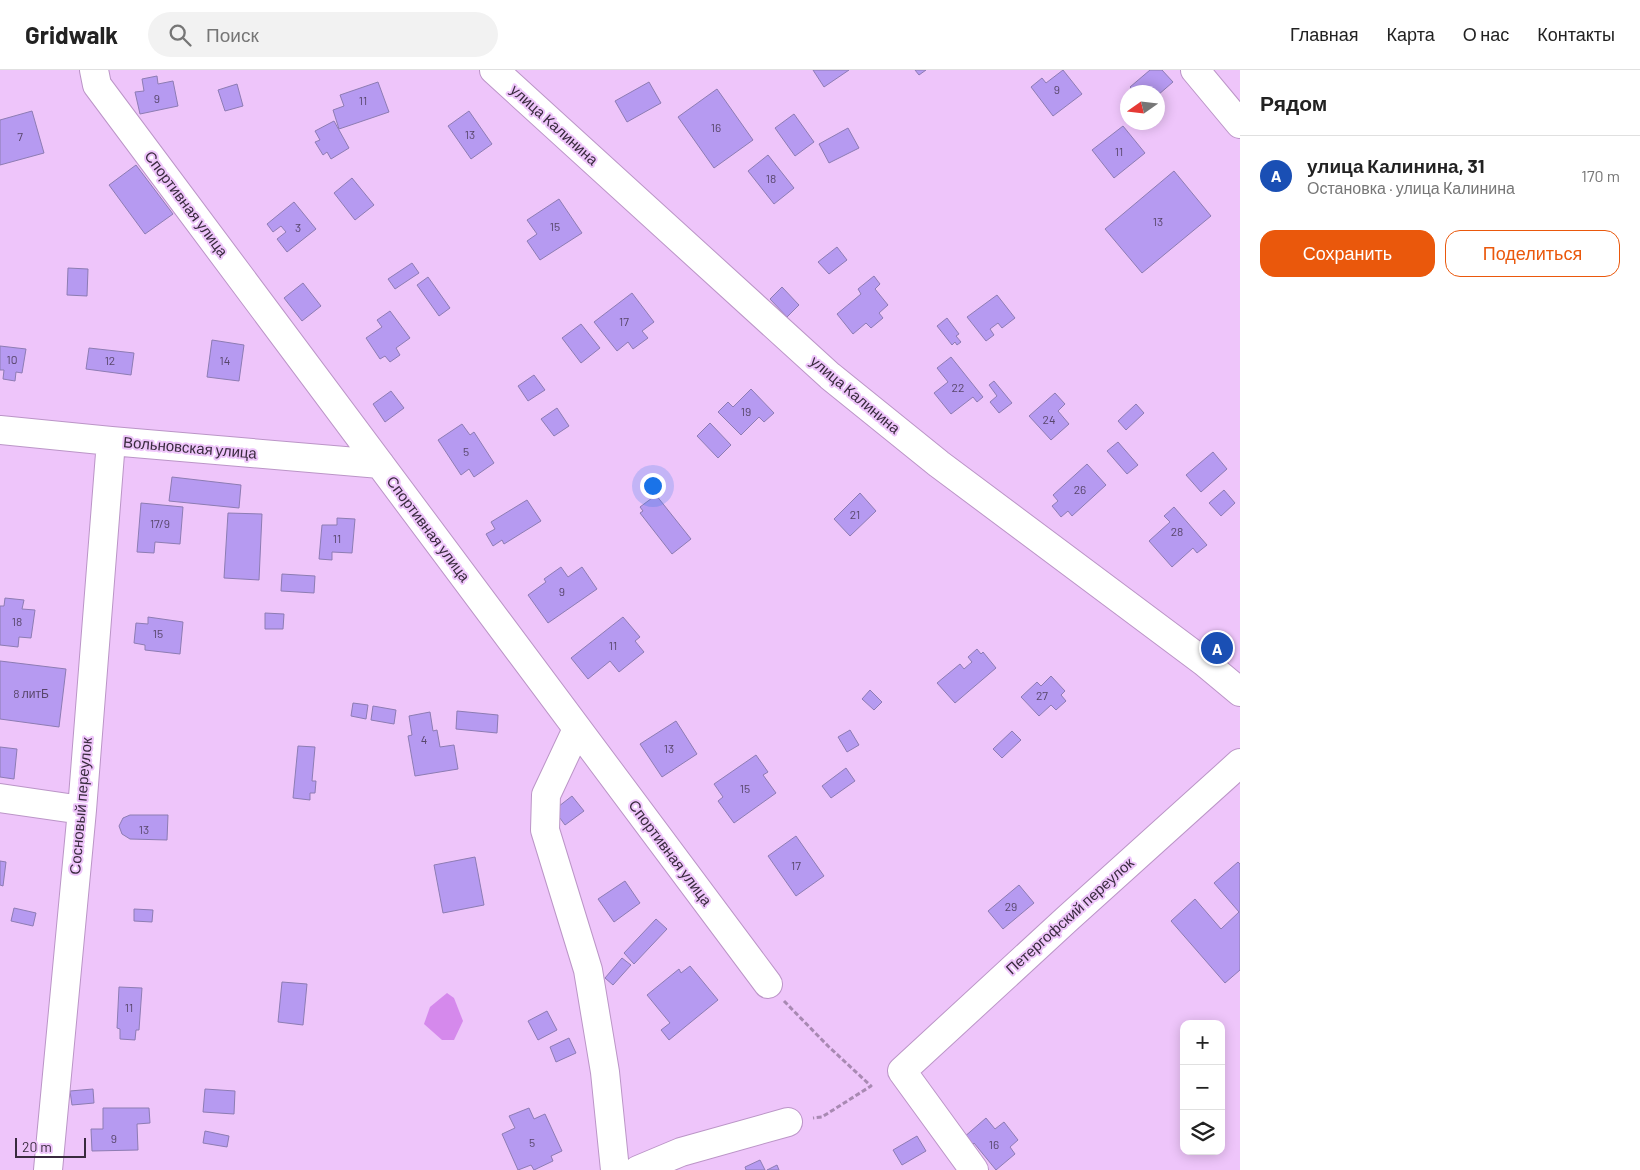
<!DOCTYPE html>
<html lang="ru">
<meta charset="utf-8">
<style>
body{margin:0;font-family:Barlow,sans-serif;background:#f2f2f2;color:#222}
.controls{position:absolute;right:15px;bottom:15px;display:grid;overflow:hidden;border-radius:10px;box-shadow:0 2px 12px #0003}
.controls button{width:45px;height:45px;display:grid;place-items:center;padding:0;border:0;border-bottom:1px solid #e0e0e0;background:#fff;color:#222;font:25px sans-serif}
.compass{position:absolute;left:1120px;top:15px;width:45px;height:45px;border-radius:50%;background:#fff;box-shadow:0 2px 12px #0003;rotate:256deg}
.scale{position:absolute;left:15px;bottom:12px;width:71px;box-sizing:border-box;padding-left:5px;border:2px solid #392a3e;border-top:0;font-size:14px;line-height:18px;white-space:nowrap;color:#392a3e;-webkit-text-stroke:4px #eec5fa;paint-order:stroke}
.you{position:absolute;left:652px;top:415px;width:18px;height:18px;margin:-12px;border:4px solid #fff;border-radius:50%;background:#1a73e8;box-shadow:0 0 0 8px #1a73e833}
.badge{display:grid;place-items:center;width:32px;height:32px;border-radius:50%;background:#ea580c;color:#fff;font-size:16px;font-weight:700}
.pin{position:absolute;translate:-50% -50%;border:2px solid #fff;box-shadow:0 1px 5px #0006}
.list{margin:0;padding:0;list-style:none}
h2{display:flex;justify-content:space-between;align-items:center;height:65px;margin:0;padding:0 20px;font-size:21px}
h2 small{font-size:16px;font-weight:400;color:#767676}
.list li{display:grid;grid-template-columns:32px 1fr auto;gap:15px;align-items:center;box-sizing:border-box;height:80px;padding:0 20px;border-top:1px solid #e0e0e0}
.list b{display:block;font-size:19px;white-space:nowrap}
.list p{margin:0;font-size:16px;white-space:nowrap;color:#767676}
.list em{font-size:16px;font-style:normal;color:#767676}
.actions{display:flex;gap:10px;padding:15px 20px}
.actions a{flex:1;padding:11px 0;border:1px solid #ea580c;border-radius:15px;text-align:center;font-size:18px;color:#ea580c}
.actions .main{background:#ea580c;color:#fff}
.icon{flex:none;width:28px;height:28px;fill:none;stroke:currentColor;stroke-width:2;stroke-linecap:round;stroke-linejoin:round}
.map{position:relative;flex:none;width:1240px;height:1100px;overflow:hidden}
header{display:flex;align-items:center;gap:30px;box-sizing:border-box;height:70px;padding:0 25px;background:#fff;border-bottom:1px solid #e0e0e0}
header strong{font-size:24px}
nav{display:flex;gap:28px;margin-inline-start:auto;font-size:18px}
.search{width:350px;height:45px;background:#f2f2f2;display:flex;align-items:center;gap:12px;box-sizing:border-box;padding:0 18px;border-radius:28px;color:#767676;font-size:19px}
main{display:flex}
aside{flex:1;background:#fff}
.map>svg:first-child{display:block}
.water{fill:#d589ec}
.building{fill:#b69af1;stroke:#8d7cb3}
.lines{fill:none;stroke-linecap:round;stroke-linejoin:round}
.minor-casing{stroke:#bb95c7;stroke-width:30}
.path{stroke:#a889b2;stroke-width:3;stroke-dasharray:5 2.5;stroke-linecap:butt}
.minor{stroke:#fff;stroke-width:28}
.labels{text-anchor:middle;stroke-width:4;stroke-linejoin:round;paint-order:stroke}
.number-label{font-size:12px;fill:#58466b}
.street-label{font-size:15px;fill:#392a3e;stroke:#eec5fa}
</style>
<header>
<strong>Gridwalk</strong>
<div class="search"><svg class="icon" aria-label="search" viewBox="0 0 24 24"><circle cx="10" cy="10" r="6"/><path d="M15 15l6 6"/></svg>Поиск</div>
<nav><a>Главная</a><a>Карта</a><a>О нас</a><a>Контакты</a></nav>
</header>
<main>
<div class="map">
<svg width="1240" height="1100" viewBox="0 0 1240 1100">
<rect width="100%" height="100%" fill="#eec5fa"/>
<path class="water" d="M 447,923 L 454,928 L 463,951 L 454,970 L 442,970 L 424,954 L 430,937 Z"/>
<path class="building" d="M 813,0 L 849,0 L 824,17 Z
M 915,0 L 926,0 L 919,5 Z
M 1063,0 L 1082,24 L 1053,46 L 1031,17 L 1042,8 L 1046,13 Z
M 1150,0 L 1162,0 L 1173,12 L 1158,25 L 1158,22 L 1135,22 L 1130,17 Z
M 157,6 L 158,14 L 173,11 L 178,36 L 140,44 L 135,22 L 144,21 L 142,9 Z
M 378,12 L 389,42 L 339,59 L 333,40 L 344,36 L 340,25 Z
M 649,12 L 661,33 L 627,52 L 615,31 Z
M 237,14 L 243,36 L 225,41 L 218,20 Z
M 717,19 L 753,70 L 714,98 L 678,47 Z
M 32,41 L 44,83 L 0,95 L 0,50 Z
M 469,41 L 492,74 L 471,89 L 448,56 Z
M 794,44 L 814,72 L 795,86 L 775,58 Z
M 334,51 L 349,78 L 331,89 L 327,82 L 323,85 L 315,72 L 320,70 L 315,61 Z
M 1123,56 L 1145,83 L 1114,108 L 1092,80 Z
M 848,58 L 859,78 L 829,93 L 819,74 Z
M 768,85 L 794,118 L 774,134 L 748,101 Z
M 136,95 L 173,144 L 145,164 L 109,115 Z
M 1174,101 L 1211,146 L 1142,203 L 1105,159 Z
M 352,108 L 374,135 L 355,150 L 334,123 Z
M 559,129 L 582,163 L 540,190 L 527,171 L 537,164 L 527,150 Z
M 294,132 L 316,159 L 287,182 L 277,169 L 286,162 L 281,156 L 273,162 L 267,154 Z
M 837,177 L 847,190 L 829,204 L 818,192 Z
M 412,193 L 419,203 L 395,219 L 388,209 Z
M 68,198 L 88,199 L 87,226 L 67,225 Z
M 874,206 L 880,214 L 875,219 L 888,235 L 879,243 L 883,248 L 871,258 L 866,253 L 853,264 L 837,244 L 861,224 L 858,219 Z
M 428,207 L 450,238 L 439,246 L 417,215 Z
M 303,213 L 321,236 L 302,251 L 284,228 Z
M 782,217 L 799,235 L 787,247 L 770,229 Z
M 632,223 L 654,252 L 642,261 L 648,268 L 633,279 L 628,272 L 617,281 L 594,252 Z
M 997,225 L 1015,248 L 1002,258 L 998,253 L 990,259 L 994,265 L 986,271 L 967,247 Z
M 390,241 L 410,268 L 396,278 L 400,285 L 390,292 L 385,286 L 380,289 L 366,268 L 382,257 L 377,250 Z
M 947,248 L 959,264 L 956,266 L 961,272 L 957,275 L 955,272 L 952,275 L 937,256 Z
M 581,254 L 600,278 L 581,293 L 562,268 Z
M 212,270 L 244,275 L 239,311 L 207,307 Z
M 0,276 L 26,279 L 22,303 L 16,302 L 15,311 L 3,309 L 4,300 L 0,300 Z
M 89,278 L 134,283 L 131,305 L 86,299 Z
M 951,287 L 983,327 L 977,332 L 973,327 L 951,344 L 934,323 L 948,312 L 937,298 Z
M 534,305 L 545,320 L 528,331 L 518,316 Z
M 994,311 L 1012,333 L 999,343 L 990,332 L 997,326 L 989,315 Z
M 751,319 L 774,343 L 764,352 L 759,347 L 741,365 L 718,342 L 728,332 L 733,337 Z
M 391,321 L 404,338 L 385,352 L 373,334 Z
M 1055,323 L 1065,334 L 1058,341 L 1069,354 L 1051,370 L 1029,346 Z
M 1136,334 L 1144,343 L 1126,360 L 1118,351 Z
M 557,338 L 569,356 L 554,366 L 541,349 Z
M 710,353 L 731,375 L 718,388 L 697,366 Z
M 462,354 L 470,365 L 474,362 L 494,393 L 474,407 L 469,399 L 461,405 L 438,370 Z
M 1118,372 L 1138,395 L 1127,404 L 1107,381 Z
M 1213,382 L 1227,399 L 1201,422 L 1186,405 Z
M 1087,394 L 1106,415 L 1072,446 L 1068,441 L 1061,447 L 1052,436 L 1058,431 L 1053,425 Z
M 172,407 L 241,415 L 239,438 L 169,431 Z
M 1224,420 L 1235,433 L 1221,446 L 1209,433 Z
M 860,423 L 876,441 L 850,466 L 834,449 Z
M 656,425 L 691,469 L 672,484 L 640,443 L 643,441 L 640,437 Z
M 527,430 L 541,451 L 504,474 L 502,470 L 493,476 L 486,464 L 495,459 L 491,452 Z
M 141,433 L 183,437 L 180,474 L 155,472 L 154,483 L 137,482 Z
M 1174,437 L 1207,475 L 1197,483 L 1193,478 L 1172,497 L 1149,471 L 1170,452 L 1164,446 Z
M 228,443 L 262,444 L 259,510 L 224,508 Z
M 337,448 L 355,449 L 352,483 L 332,482 L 332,490 L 319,489 L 322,455 L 337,455 Z
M 561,497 L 568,507 L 582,497 L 597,519 L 548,553 L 528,525 L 546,512 L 544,509 Z
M 282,504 L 315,506 L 314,523 L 281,521 Z
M 5,528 L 24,530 L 22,539 L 35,540 L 31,568 L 19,567 L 18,577 L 0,575 L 0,536 L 4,536 Z
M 265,543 L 284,544 L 283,559 L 265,559 Z
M 148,547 L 183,552 L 180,584 L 145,580 L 145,575 L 134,573 L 136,553 L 148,554 Z
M 623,547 L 640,567 L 635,571 L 644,582 L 619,602 L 610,591 L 588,609 L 571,588 Z
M 977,579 L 981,584 L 983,582 L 996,598 L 955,633 L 937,613 L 960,594 L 964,599 L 972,592 L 968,587 Z
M 0,591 L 66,599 L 59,657 L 0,649 Z
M 1051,606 L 1065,621 L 1061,625 L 1066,631 L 1056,640 L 1051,635 L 1039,646 L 1021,627 L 1037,612 L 1041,616 Z
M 870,620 L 882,632 L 874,640 L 862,629 Z
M 353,633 L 368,635 L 366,649 L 351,646 Z
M 373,636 L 396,640 L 394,654 L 371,650 Z
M 457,641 L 498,645 L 497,663 L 456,659 Z
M 430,642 L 433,661 L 437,660 L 440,677 L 454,675 L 458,699 L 415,706 L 408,666 L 412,665 L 409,646 Z
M 676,651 L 697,684 L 662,707 L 640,674 Z
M 850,660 L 859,675 L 847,682 L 838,667 Z
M 1012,661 L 1021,670 L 1002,688 L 993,679 Z
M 298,676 L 315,677 L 312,711 L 316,711 L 315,723 L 310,723 L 310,730 L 293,728 Z
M 0,677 L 17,679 L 14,709 L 0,707 Z
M 756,685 L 768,702 L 763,705 L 776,723 L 734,753 L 718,731 L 723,727 L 714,714 Z
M 846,698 L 855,711 L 831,728 L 822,716 Z
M 572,726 L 584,741 L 565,755 L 554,740 Z
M 130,745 L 168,745 L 167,770 L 130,769 L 122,764 L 119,756 L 123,748 Z
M 796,766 L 824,806 L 796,826 L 768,786 Z
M 475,787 L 484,835 L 443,843 L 434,795 Z
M 0,791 L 6,792 L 3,816 L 0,815 Z
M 1238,792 L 1240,794 L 1240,900 L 1225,913 L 1171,851 L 1195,829 L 1221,859 L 1239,842 L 1214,813 Z
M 625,811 L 640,833 L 614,852 L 598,829 Z
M 1019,815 L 1034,833 L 1003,859 L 988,841 Z
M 14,838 L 36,843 L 33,856 L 11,851 Z
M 134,839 L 153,840 L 152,852 L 134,851 Z
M 656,849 L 667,859 L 634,894 L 624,883 Z
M 622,888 L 631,895 L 613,915 L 605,908 Z
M 690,896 L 718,930 L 669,970 L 661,960 L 670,953 L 647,925 L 679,899 L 681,903 Z
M 282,912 L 307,914 L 303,955 L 278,952 Z
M 119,917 L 142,918 L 139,960 L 136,960 L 135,970 L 120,969 L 120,959 L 117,958 Z
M 547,941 L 557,960 L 538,970 L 528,951 Z
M 569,968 L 576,983 L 556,992 L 550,977 Z
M 93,1019 L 94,1033 L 72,1035 L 70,1021 Z
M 205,1019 L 235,1021 L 234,1044 L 203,1042 Z
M 103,1038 L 149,1038 L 150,1053 L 137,1054 L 138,1080 L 92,1081 L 91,1059 L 103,1059 Z
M 529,1038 L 534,1049 L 545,1044 L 562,1081 L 551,1086 L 553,1091 L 534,1100 L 531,1095 L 518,1100 L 502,1064 L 515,1058 L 509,1046 Z
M 986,1048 L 995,1059 L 1004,1052 L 1018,1070 L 1010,1077 L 1015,1084 L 996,1100 L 974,1073 L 970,1077 L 963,1068 Z
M 205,1061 L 229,1066 L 227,1077 L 203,1073 Z
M 917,1066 L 926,1081 L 902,1095 L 893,1080 Z
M 760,1090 L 765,1100 L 746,1100 L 745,1097 Z
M 777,1095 L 779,1100 L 767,1100 Z"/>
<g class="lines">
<g class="minor-casing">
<path id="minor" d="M 94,0 L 97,15 L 768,914
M 494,0 L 830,306 L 939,394 L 1204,592 L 1240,622
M 1195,0 L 1240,54
M 0,360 L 111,371 L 380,394
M 577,659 L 546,725 L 545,760 L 588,900 L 605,1002 L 615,1100
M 0,728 L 82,740
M 48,1100 L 82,740 L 111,371
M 638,1100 L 681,1082 L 788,1052
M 974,1100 L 902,1001 L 1067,849 L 1240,693"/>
</g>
<path class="path" d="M 784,931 L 828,976 L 871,1016 L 822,1047 L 813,1048"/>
<use href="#minor" class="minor"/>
</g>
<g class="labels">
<g class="number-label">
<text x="1057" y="24">9</text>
<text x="157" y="33">9</text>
<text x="363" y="35">11</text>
<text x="716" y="62">16</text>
<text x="470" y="69">13</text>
<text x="20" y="71">7</text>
<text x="1119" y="86">11</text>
<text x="771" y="113">18</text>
<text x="1158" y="156">13</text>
<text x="555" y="161">15</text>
<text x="298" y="162">3</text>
<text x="624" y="256">17</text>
<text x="12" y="294">10</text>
<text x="110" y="295">12</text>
<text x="225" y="295">14</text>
<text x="958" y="322">22</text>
<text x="746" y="346">19</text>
<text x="1049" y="354">24</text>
<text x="466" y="386">5</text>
<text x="1080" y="424">26</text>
<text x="855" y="449">21</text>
<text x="160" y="458">17/9</text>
<text x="1177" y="466">28</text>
<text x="337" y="473">11</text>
<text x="562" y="526">9</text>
<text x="17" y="556">18</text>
<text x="158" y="568">15</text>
<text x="613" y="580">11</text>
<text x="31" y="628">8 литБ</text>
<text x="1042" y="630">27</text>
<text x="424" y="674">4</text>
<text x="669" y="683">13</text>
<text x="745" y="723">15</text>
<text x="144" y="764">13</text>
<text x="796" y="800">17</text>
<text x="1011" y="841">29</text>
<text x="129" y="942">11</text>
<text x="114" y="1073">9</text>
<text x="532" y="1077">5</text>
<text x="994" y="1079">16</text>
</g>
<g class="street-label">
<text transform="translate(554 55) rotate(42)" y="5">улица Калинина</text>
<text transform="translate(186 134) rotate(53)" y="5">Спортивная улица</text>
<text transform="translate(855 325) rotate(40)" y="5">улица Калинина</text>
<text transform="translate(190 378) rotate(5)" y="5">Вольновская улица</text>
<text transform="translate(428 459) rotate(53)" y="5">Спортивная улица</text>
<text transform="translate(81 736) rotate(-85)" y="5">Сосновый переулок</text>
<text transform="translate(670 783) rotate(53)" y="5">Спортивная улица</text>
<text transform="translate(1070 846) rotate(-42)" y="5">Петергофский переулок</text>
</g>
</g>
</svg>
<div class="controls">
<button>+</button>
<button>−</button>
<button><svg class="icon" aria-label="layers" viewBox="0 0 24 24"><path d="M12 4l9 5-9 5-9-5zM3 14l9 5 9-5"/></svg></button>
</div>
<svg class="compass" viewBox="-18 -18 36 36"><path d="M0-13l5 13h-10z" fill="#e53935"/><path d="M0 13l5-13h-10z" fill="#767676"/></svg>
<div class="scale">20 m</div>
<div class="you"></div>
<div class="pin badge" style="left:1217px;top:578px;background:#1a4fb4">A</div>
</div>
<aside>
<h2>Рядом<small></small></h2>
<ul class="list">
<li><span class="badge" style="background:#1a4fb4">A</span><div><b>улица Калинина, 31</b><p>Остановка · улица Калинина</p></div><em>170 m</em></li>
</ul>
<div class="actions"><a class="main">Сохранить</a><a>Поделиться</a></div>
</aside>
</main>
